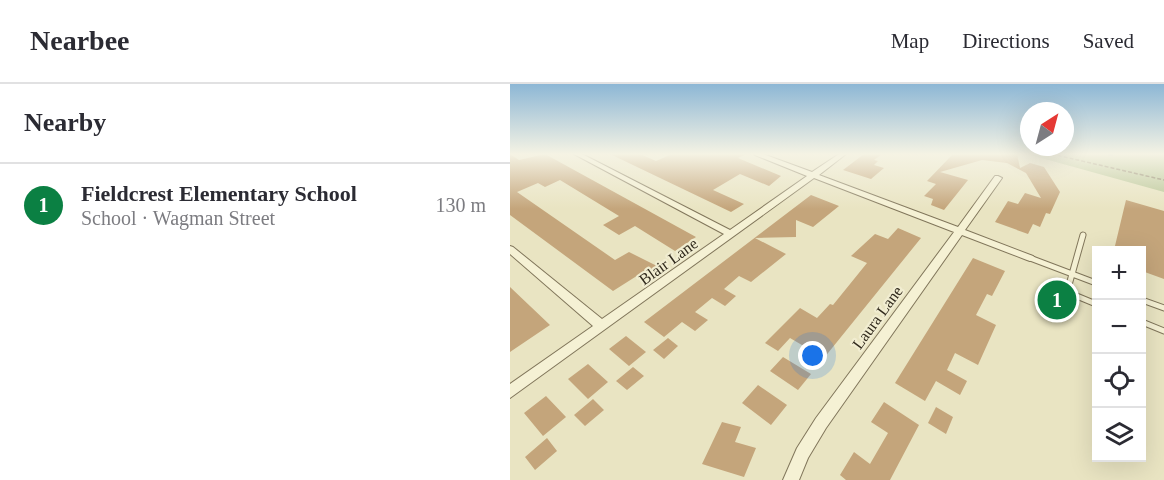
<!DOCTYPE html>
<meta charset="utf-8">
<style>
body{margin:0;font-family:Georgia,serif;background:#f7f7f7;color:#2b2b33}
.controls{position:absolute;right:18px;bottom:18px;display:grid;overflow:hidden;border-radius:0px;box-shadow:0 6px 24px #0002}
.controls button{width:54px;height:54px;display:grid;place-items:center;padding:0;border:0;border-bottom:2px solid #e1e1e2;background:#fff;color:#2b2b33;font:30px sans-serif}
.compass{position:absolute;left:510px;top:18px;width:54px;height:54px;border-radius:50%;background:#fff;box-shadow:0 6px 24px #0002;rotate:36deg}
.you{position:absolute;left:303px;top:272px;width:21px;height:21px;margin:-15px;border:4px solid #fff;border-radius:50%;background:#1a73e8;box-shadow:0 0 0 9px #1a73e833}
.badge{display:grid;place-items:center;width:39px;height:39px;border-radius:50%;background:#0b8043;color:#fff;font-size:20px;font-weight:700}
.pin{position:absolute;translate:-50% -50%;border:3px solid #fff;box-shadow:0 2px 6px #0006}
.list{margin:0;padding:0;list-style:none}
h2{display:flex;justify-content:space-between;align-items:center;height:78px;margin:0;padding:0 24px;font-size:26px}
h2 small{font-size:20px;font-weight:400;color:#7c7c81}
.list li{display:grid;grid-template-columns:39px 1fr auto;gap:18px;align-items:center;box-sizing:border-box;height:84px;padding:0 24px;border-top:2px solid #e1e1e2}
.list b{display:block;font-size:22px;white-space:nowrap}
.list p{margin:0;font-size:20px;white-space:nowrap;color:#7c7c81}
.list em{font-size:20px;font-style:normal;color:#7c7c81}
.icon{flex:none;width:33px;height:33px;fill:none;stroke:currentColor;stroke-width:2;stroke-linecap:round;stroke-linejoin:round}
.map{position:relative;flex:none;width:654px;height:396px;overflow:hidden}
header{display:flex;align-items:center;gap:36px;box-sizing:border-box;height:84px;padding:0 30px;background:#fff;border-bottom:2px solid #e1e1e2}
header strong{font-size:28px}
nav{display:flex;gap:33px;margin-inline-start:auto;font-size:21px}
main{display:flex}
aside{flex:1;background:#fff}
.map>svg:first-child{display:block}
.green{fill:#b9c697}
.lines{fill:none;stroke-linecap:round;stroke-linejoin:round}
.stream{stroke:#6c8987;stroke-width:3}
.building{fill:#c4a57b}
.service-casing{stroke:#81765b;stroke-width:7}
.minor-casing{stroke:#81765b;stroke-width:2}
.path{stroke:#81765b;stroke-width:1.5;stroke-dasharray:4 2;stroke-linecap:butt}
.service{stroke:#f5f1d4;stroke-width:5}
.minor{fill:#f5f1d4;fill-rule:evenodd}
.labels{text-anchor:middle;stroke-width:4.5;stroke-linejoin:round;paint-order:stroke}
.street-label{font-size:16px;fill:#322b1e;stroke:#f1edd1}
</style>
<header>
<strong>Nearbee</strong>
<nav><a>Map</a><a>Directions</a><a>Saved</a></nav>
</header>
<main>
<aside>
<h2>Nearby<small></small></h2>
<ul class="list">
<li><span class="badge">1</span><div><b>Fieldcrest Elementary School</b><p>School · Wagman Street</p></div><em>130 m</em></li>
</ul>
</aside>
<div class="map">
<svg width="654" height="396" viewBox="0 0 654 396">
<rect width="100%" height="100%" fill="#e9e4c2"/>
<path class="green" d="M 517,70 L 654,70 L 654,108 Z"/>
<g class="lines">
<path class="stream" d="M 599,70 L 602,70"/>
</g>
<path class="building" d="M 0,70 L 9,76 L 35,70 L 186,153 L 165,167 L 125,142 L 109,151 L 93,141 L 109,132 L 50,96 L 35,103 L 28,99 L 7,108 L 105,176 L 119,168 L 151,184 L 139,192 L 133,188 L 103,207 L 0,131 Z
M 100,70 L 130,70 L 146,77 L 162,70 L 236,70 L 228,74 L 271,92 L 259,102 L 230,90 L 203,106 L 234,120 L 221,128 Z
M 354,70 L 372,70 L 364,76 L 368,77 L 364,81 L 374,84 L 361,95 L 333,86 Z
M 452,70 L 507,70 L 510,84 L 520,79 L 534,83 L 550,108 L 540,130 L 536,129 L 530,143 L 523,140 L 518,150 L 485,138 L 498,117 L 508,120 L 515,109 L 531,114 L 516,89 L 497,79 L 472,76 L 430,88 L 458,96 L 434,126 L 421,121 L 423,115 L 414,112 L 426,100 L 417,97 L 442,71 Z
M 301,111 L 329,122 L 303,143 L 286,136 L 286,153 L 245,154 L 276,170 L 241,198 L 229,192 L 214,205 L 226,212 L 215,222 L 202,214 L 185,228 L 198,236 L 185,247 L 172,238 L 154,253 L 134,238 Z
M 616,116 L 654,127 L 654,195 L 632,187 L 632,166 L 604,166 Z
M 388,144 L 411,154 L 314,274 L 280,254 L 268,267 L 255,259 L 290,224 L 307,234 L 320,220 L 323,221 L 357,179 L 341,172 L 365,150 L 378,155 Z
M 463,174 L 495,187 L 482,212 L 477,210 L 466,231 L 486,241 L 468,281 L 445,269 L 437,286 L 457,297 L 450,311 L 426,297 L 415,317 L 385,299 Z
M 0,203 L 40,241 L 0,268 Z
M 116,252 L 136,268 L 119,282 L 99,265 Z
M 158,254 L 168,262 L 154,275 L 143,266 Z
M 273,273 L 301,290 L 288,306 L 260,287 Z
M 78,280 L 98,298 L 78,315 L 58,295 Z
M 123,283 L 134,292 L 117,306 L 106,297 Z
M 248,301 L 277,321 L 261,341 L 232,319 Z
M 36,312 L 56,333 L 33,352 L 14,329 Z
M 83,315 L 94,326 L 75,342 L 64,331 Z
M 374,318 L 409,341 L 380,396 L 336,396 L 330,391 L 344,368 L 360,380 L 378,349 L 361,338 Z
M 426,323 L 443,333 L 436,350 L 418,339 Z
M 212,338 L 231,343 L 225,358 L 246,364 L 234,393 L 192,380 Z
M 37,354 L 47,367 L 25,386 L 15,373 Z"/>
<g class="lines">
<g class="service-casing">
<path id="service" d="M 573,151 L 557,208 L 586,220
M 520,174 L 586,199
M 632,216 L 654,224
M 632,238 L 654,247"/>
</g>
<g class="minor-casing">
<path id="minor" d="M 64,70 L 72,70 L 220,146 L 297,92 L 245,71 L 244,70 L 253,70 L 302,88 L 329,70 L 336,70 L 309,91 L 448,143 L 485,92 L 488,92 L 492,94 L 455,146 L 523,172 L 525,174 L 520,177 L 517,176 L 452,151 L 316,344 L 298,374 L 289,396 L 273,396 L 287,364 L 306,334 L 444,148 L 304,94 L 0,314 L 0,300 L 83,242 L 0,170 L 0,162 L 3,163 L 92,235 L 214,150 Z"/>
</g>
<path class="path" d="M 542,70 L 654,96"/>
<use href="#service" class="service"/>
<use href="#minor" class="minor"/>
</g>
<linearGradient id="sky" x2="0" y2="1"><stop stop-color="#8db7d5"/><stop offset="0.56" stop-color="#f5f3e4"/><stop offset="1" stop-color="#f5f3e4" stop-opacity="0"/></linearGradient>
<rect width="654" height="125" fill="url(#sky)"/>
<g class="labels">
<g class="street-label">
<text transform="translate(158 177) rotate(-36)" y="6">Blair Lane</text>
<text transform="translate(367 233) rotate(-54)" y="6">Laura Lane</text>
</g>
</g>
</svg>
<div class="controls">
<button>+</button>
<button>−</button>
<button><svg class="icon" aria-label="locate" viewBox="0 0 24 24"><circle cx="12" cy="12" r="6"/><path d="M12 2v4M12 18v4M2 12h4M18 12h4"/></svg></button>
<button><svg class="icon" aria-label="layers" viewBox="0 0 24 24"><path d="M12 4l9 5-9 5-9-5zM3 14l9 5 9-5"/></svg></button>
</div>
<svg class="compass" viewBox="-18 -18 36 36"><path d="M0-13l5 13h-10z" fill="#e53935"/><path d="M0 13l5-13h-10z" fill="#7c7c81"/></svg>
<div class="you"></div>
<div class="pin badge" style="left:547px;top:216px">1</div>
</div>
</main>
